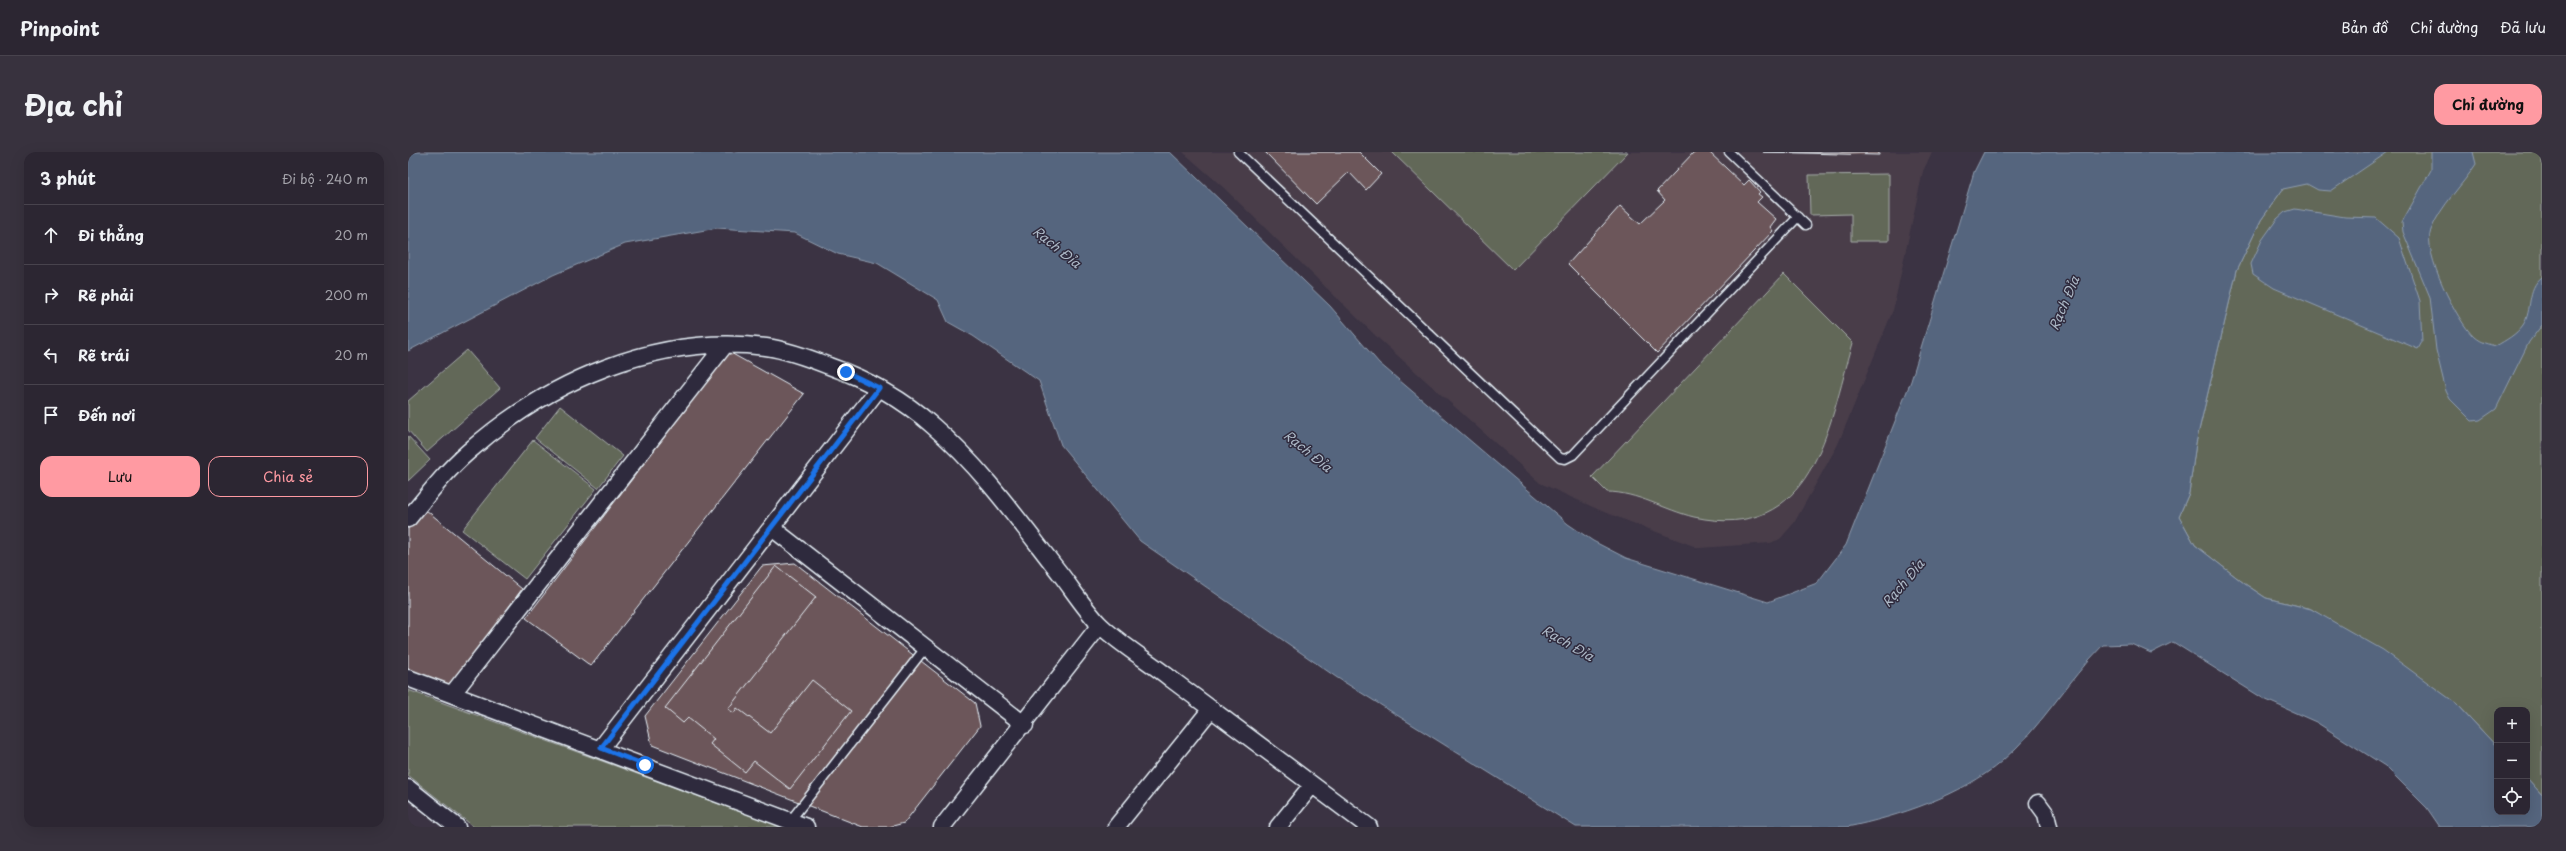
<!DOCTYPE html>
<html lang="vi">
<meta charset="utf-8">
<style>
body{margin:0;font-family:"Playpen Sans",sans-serif;background:#38323e;color:#f1f3f6}
.controls{position:absolute;right:12px;bottom:12px;display:grid;overflow:hidden;border-radius:8px;box-shadow:0 4px 16px #0002}
.controls button{width:36px;height:36px;display:grid;place-items:center;padding:0;border:0;border-bottom:1px solid #48434d;background:#2c2632;color:#f1f3f6;font:20px sans-serif}
.stop{position:absolute;width:12px;height:12px;margin:-9px;border:3px solid #1a73e8;border-radius:50%;background:#fff}
.stop.end{background:#1a73e8;border-color:#fff;box-shadow:0 1px 4px #0008}
.list{margin:0;padding:0;list-style:none}
h2{display:flex;justify-content:space-between;align-items:center;height:52px;margin:0;padding:0 16px;font-size:17px}
h2 small{font-size:13px;font-weight:400;color:#a6a5ac}
.list li{display:grid;grid-template-columns:26px 1fr auto;gap:12px;align-items:center;box-sizing:border-box;height:60px;padding:0 16px;border-top:1px solid #48434d}
.list b{display:block;font-size:15px;white-space:nowrap}
.list em{font-size:13px;font-style:normal;color:#a6a5ac}
.actions{display:flex;gap:8px;padding:12px 16px}
.actions a{flex:1;padding:9px 0;border:1px solid #ff9aa2;border-radius:12px;text-align:center;font-size:14px;color:#ff9aa2}
.actions .main{background:#ff9aa2;color:#111}
.icon{flex:none;width:22px;height:22px;fill:none;stroke:currentColor;stroke-width:2;stroke-linecap:round;stroke-linejoin:round}
.map{position:relative;flex:none;width:2134px;height:675px;overflow:hidden;border-radius:12px}
header{display:flex;align-items:center;gap:24px;box-sizing:border-box;height:56px;padding:0 20px;background:#2c2632;border-bottom:1px solid #48434d}
header strong{font-size:19px}
nav{display:flex;gap:22px;margin-inline-start:auto;font-size:14px}
.intro{display:flex;align-items:center;justify-content:space-between;box-sizing:border-box;height:96px;padding:0 24px}
h1{margin:0;font-size:28px}
.button{padding:10px 18px;border-radius:12px;background:#ff9aa2;color:#111;font-size:14px;font-weight:700}
main{display:flex;gap:24px;padding:0 24px}
aside{flex:1;background:#2c2632;border-radius:12px;box-shadow:0 4px 16px #0002}
.map>svg:first-child{display:block}
.built{fill:#4a3e4a}
.green{fill:#626759;stroke:#a5aca8}
.water{fill:#54657e;stroke:#8f9daf}
.building{fill:#6c575a;stroke:#e8f1f8}
.lines{fill:none;stroke-linecap:round;stroke-linejoin:round}
.lane-casing{stroke:#e8f1f8;stroke-width:11}
.street-casing{stroke:#e8f1f8;stroke-width:19}
.lane{stroke:#2f2a3d;stroke-width:8}
.street{stroke:#2f2a3d;stroke-width:16}
.route{stroke:#1a73e8;stroke-width:5}
.labels{text-anchor:middle;stroke-width:3;stroke-linejoin:round;paint-order:stroke}
.water-label{font-size:13px;font-style:italic;fill:#adb9c7;stroke:#2f2a3d}
</style>
<header>
<strong>Pinpoint</strong>
<nav><a>Bản đồ</a><a>Chỉ đường</a><a>Đã lưu</a></nav>
</header>
<div class="intro"><h1>Địa chỉ</h1><a class="button">Chỉ đường</a></div>
<main>
<aside>
<h2>3 phút<small>Đi bộ · 240 m</small></h2>
<ul class="list">
<li><svg class="icon" aria-label="ahead" viewBox="0 0 24 24"><path d="M12 20V5M6 11l6-6 6 6"/></svg><div><b>Đi thẳng</b></div><em>20 m</em></li>
<li><svg class="icon" aria-label="right" viewBox="0 0 24 24"><path d="M7 20v-9h11M14 6l5 5-5 5"/></svg><div><b>Rẽ phải</b></div><em>200 m</em></li>
<li><svg class="icon" aria-label="left" viewBox="0 0 24 24"><path d="M17 20v-9H6M10 6l-5 5 5 5"/></svg><div><b>Rẽ trái</b></div><em>20 m</em></li>
<li><svg class="icon" aria-label="arrive" viewBox="0 0 24 24"><path d="M6 21V4h12l-3 4 3 4H6"/></svg><div><b>Đến nơi</b></div></li>
</ul>
<div class="actions"><a class="main">Lưu</a><a>Chia sẻ</a></div>
</aside>
<div class="map">
<svg width="2134" height="675" viewBox="0 0 2134 675">
<rect width="100%" height="100%" fill="#3b3343"/>
<filter id="ink" filterUnits="userSpaceOnUse"><feTurbulence type="fractalNoise" baseFrequency=".025" numOctaves="2"/><feDisplacementMap in="SourceGraphic" scale="8" xChannelSelector="R" yChannelSelector="G"/><feConvolveMatrix kernelMatrix="1 2 1 2 8 2 1 2 1" color-interpolation-filters="sRGB"/></filter>
<g filter="url(#ink)">
<path class="built" d="M 775,0 L 1524,0 L 1515,19 L 1485,158 L 1430,292 L 1386,371 L 1372,387 L 1362,391 L 1291,396 L 1196,360 L 1132,331 L 970,186 L 816,36 Z"/>
<path class="green" d="M 984,0 L 1220,0 L 1105,118 Z
M 1887,0 L 2134,0 L 2134,643 L 2119,626 L 2119,558 L 2089,558 L 2089,595 L 2049,552 L 1903,457 L 1858,446 L 1837,432 L 1787,393 L 1771,364 L 1781,341 L 1788,291 L 1829,118 L 1853,68 L 1875,37 Z
M 1481,22 L 1481,89 L 1443,89 L 1443,62 L 1402,63 L 1401,23 Z
M 1376,122 L 1445,191 C 1420,276 1406,391 1286,365 C 1257,358 1229,340 1199,340 L 1184,325 Z
M 59,198 L 92,236 L 19,300 L 0,278 L 0,249 Z
M 152,254 L 215,304 L 190,336 L 127,286 Z
M 0,284 L 22,308 L 0,329 Z
M 125,288 L 188,337 L 117,427 L 54,378 Z
M 0,538 L 374,675 L 66,675 L 0,623 Z"/>
<path class="water" d="M 0,0 L 762,0 L 922,154 L 971,211 L 1160,372 L 1185,389 L 1218,406 L 1360,450 L 1409,431 L 1438,393 L 1503,229 L 1566,20 L 1576,0 L 1980,0 L 1923,39 L 1910,38 L 1899,32 L 1875,37 L 1853,68 L 1829,118 L 1788,291 L 1781,341 L 1771,364 L 1787,393 L 1837,432 L 1858,446 L 1903,457 L 1975,498 L 2049,552 L 2089,595 L 2089,660 L 2119,660 L 2119,626 L 2134,643 L 2134,675 L 2032,675 L 2019,656 L 1977,614 L 1908,570 L 1856,547 L 1765,490 L 1743,501 L 1723,492 L 1695,493 C 1659,529 1633,576 1594,609 C 1555,643 1489,665 1439,675 L 1168,675 L 928,525 L 732,389 L 653,293 L 631,229 L 565,184 L 540,170 L 530,148 L 469,111 L 430,102 L 387,81 L 309,76 L 217,92 L 145,123 L 0,199 Z
M 2023,0 L 2065,0 L 2068,12 C 2054,34 2033,53 2023,78 C 2014,100 2049,169 2066,185 C 2073,191 2080,192 2088,194 C 2098,188 2108,183 2115,173 C 2125,158 2118,137 2134,125 L 2134,173 L 2121,190 L 2088,257 L 2072,268 L 2064,269 L 2042,247 L 2038,239 L 2028,198 L 2022,145 L 1995,80 L 1994,70 L 2023,18 Z
M 1887,57 L 1937,65 L 1968,66 L 1991,86 L 2012,149 L 2014,190 L 2010,197 L 1866,136 L 1845,122 L 1843,112 L 1854,88 L 1869,67 L 1877,60 Z"/>
<path class="building" d="M 857,0 L 951,0 L 973,22 L 958,38 L 941,20 L 908,52 Z
M 1286,0 L 1301,0 L 1336,33 L 1341,28 L 1352,40 L 1350,42 L 1354,45 L 1349,50 L 1368,67 L 1362,75 L 1365,79 L 1249,201 L 1160,112 L 1212,54 L 1232,72 L 1257,48 L 1249,39 Z
M 1355,0 L 1471,0 L 1471,3 Z
M 321,200 L 396,242 L 183,514 L 118,466 Z
M 12,353 L 114,437 L 43,534 L 0,518 L 0,367 Z
M 387,411 L 567,551 L 572,574 L 496,671 L 481,675 L 455,675 L 244,593 L 237,564 L 354,414 Z
M 368,414 L 408,445 L 320,557 L 326,561 L 329,556 L 362,581 L 404,528 L 443,559 L 382,637 L 346,609 L 337,620 L 302,592 L 306,587 L 280,566 L 275,571 L 257,556 Z"/>
<g class="lines">
<g class="lane-casing">
<path id="lane" d="M 830,0 L 1152,306 L 1157,307 L 1165,303 L 1390,65
M 1321,0 L 1398,73
M 382,669 L 518,495"/>
</g>
<g class="street-casing">
<path id="street" d="M 0,367 C 19,344 37,320 60,300 C 140,229 249,181 358,195 C 379,198 401,206 421,214 C 458,227 496,248 525,274 C 575,317 614,373 654,424 C 666,440 678,458 691,472 C 710,491 742,510 763,527 C 829,577 895,626 961,675
M 364,376 L 617,573
M 0,526 L 398,675
M 45,541 L 317,193
M 193,596 L 471,236
M 0,636 L 49,675
M 1630,651 L 1638,662 L 1641,675
M 534,675 L 692,473
M 708,675 L 803,557
M 870,675 L 904,633"/>
</g>
<use href="#lane" class="lane"/>
<use href="#street" class="street"/>
</g>
</g>
<g class="lines" filter="url(#ink)">
<path class="route" d="M 237,613 L 193,596 L 471,236 L 438,220"/>
</g>
<g class="labels">
<g class="water-label">
<text transform="translate(649 95) rotate(39)" y="5">Rạch Đỉa</text>
<text transform="translate(1656 151) rotate(-67)" y="5">Rạch Đỉa</text>
<text transform="translate(900 299) rotate(39)" y="5">Rạch Đỉa</text>
<text transform="translate(1495 431) rotate(-50)" y="5">Rạch Đỉa</text>
<text transform="translate(1160 491) rotate(30)" y="5">Rạch Đỉa</text>
</g>
</g>
</svg>
<div class="controls">
<button>+</button>
<button>−</button>
<button><svg class="icon" aria-label="locate" viewBox="0 0 24 24"><circle cx="12" cy="12" r="6"/><path d="M12 2v4M12 18v4M2 12h4M18 12h4"/></svg></button>
</div>
<div class="stop" style="left:237px;top:613px"></div>
<div class="stop end" style="left:438px;top:220px"></div>
</div>
</main>
